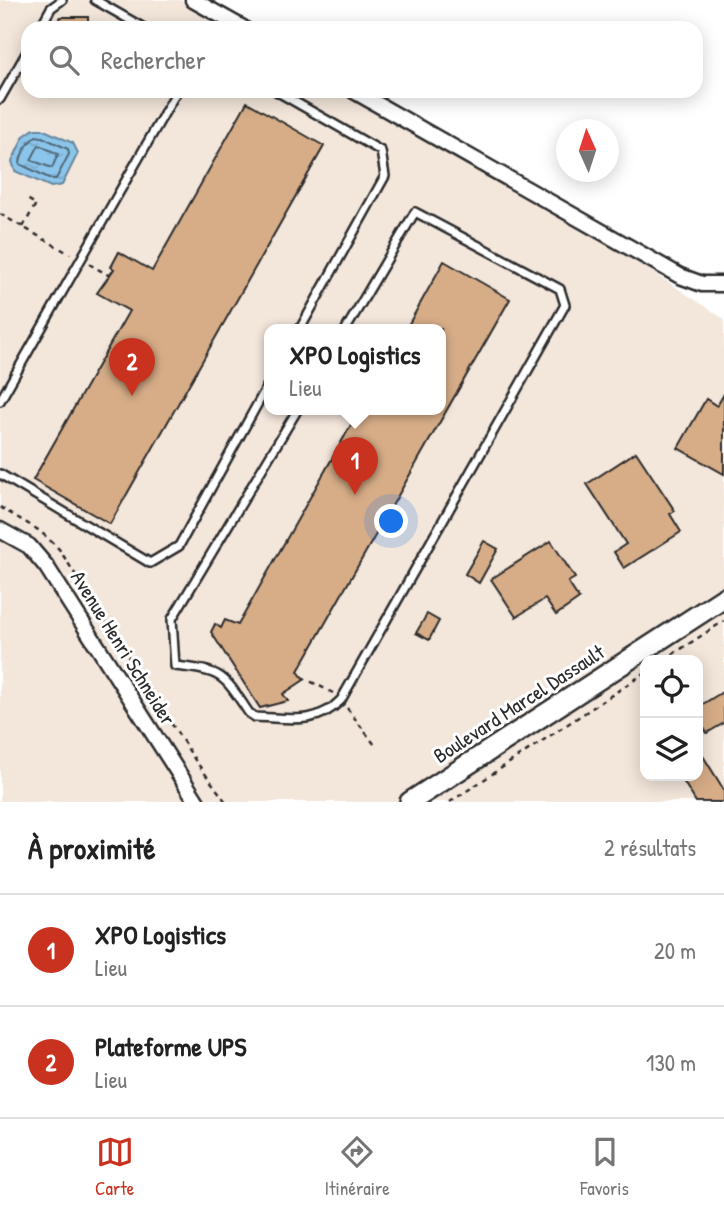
<!DOCTYPE html>
<html lang="fr">
<meta charset="utf-8">
<style>
body{margin:0;font-family:"Patrick Hand",sans-serif;background:#f6f6f6;color:#222}
.controls{position:absolute;right:21px;bottom:21px;display:grid;overflow:hidden;border-radius:14px;box-shadow:0 4px 18px #0003}
.controls button{width:63px;height:63px;display:grid;place-items:center;padding:0;border:0;border-bottom:2px solid #e0e0e0;background:#fff;color:#222;font:35px sans-serif}
.compass{position:absolute;left:556px;top:119px;width:63px;height:63px;border-radius:50%;background:#fff;box-shadow:0 4px 18px #0003;rotate:357deg}
.you{position:absolute;left:392px;top:522px;width:24px;height:24px;margin:-18px;border:5px solid #fff;border-radius:50%;background:#1a73e8;box-shadow:0 0 0 10px #1a73e833}
.badge{display:grid;place-items:center;width:46px;height:46px;border-radius:50%;background:#c8321e;color:#fff;font-size:23px;font-weight:700}
.pin{position:absolute;translate:-50% -58px;filter:drop-shadow(0 2px 4px #0008)}
.pin::after{content:'';position:absolute;top:37px;width:24px;height:21px;background:inherit;clip-path:polygon(0 0,100% 0,50% 100%)}
.popup{position:absolute;left:264px;top:324px;width:182px;height:91px;box-sizing:border-box;display:grid;place-content:center;border-radius:14px;background:#fff;filter:drop-shadow(0 2px 5px #0005);font-size:23px;white-space:nowrap;color:#767676}
.popup b{font-size:26px;color:#222}
.popup::after{content:'';position:absolute;left:50%;top:100%;margin-left:-14px;border:14px solid transparent;border-top-color:#fff}
.list{margin:0;padding:0;list-style:none}
h2{display:flex;justify-content:space-between;align-items:center;height:91px;margin:0;padding:0 28px;font-size:30px}
h2 small{font-size:23px;font-weight:400;color:#767676}
.list li{display:grid;grid-template-columns:46px 1fr auto;gap:21px;align-items:center;box-sizing:border-box;height:112px;padding:0 28px;border-top:2px solid #e0e0e0}
.list b{display:block;font-size:26px;white-space:nowrap}
.list p{margin:0;font-size:23px;white-space:nowrap;color:#767676}
.list em{font-size:23px;font-style:normal;color:#767676}
.icon{flex:none;width:38px;height:38px;fill:none;stroke:currentColor;stroke-width:2;stroke-linecap:round;stroke-linejoin:round}
.map{position:relative;flex:none;width:724px;height:802px;overflow:hidden}
.search{position:absolute;background:#fff;box-shadow:0 4px 18px #0003;left:21px;right:21px;top:21px;height:77px;display:flex;align-items:center;gap:18px;box-sizing:border-box;padding:0 24px;border-radius:21px;color:#767676;font-size:26px}
.sheet{height:315px;background:#fff}
nav{display:flex;justify-content:space-around;align-items:center;box-sizing:border-box;height:98px;border-top:2px solid #e0e0e0;background:#fff;font-size:19px;color:#767676}
nav a{display:grid;justify-items:center;gap:4px}
nav .on{color:#c8321e}
.map>svg:first-child{display:block}
.built{fill:#f3e6db;fill-rule:evenodd}
.water{fill:url(#water-ripples);stroke:#65879e;stroke-width:2}
.lines{fill:none;stroke-linecap:round;stroke-linejoin:round}
.shore{stroke:#516978;stroke-width:2}
.building{fill:#d7ad88;stroke:#2b2b2b;stroke-width:2}
.lane-casing{stroke:#2b2b2b;stroke-width:12}
.street-casing{stroke:#2b2b2b;stroke-width:19}
.secondary-casing{stroke:#2b2b2b;stroke-width:24}
.path{stroke:#2b2b2b;stroke-width:2.5;stroke-dasharray:5 5;stroke-linecap:butt}
.lane{stroke:#fff;stroke-width:7}
.street{stroke:#fff;stroke-width:14}
.secondary{stroke:#fff;stroke-width:19}
.labels{text-anchor:middle;stroke-width:6;stroke-linejoin:round;paint-order:stroke}
.street-label{font-size:21px;fill:#2b2b2b;stroke:#fff}
</style>
<div class="map">
<svg width="724" height="802" viewBox="0 0 724 802">
<defs>
<pattern id="water-ripples" width="26" height="14" patternUnits="userSpaceOnUse" patternTransform="scale(1.75)"><rect width="26" height="14" fill="#8bc5eb"/><path d="M2 4q2-2 4 0t4 0M15 11q2-2 4 0t4 0" fill="none" stroke="#78a9ca"/></pattern>
</defs>
<rect width="100%" height="100%" fill="#fff"/>
<filter id="ink" filterUnits="userSpaceOnUse"><feTurbulence type="fractalNoise" baseFrequency=".0143" numOctaves="2"/><feDisplacementMap in="SourceGraphic" scale="14" xChannelSelector="R" yChannelSelector="G"/><feConvolveMatrix kernelMatrix="1 2 1 2 8 2 1 2 1" color-interpolation-filters="sRGB"/></filter>
<g filter="url(#ink)">
<path class="built" d="M 0,0 L 180,0 L 228,28 L 28,28 L 28,91 L 338,91 L 647,268 L 724,319 L 724,802 L 0,802 ZM 269,329 L 441,329 L 441,409 L 269,409 ZM 645,660 L 698,660 L 698,776 L 645,776 Z"/>
<path class="water" d="M 34,129 L 42,129 L 73,143 L 78,153 L 62,185 L 51,187 L 15,171 L 12,161 L 24,136 Z"/>
<g class="lines">
<path class="shore" d="M 36,136 L 42,137 L 68,149 L 69,154 L 56,179 L 51,179 L 20,164 C 20,155 28,142 36,136 Z
M 39,145 L 58,154 L 52,168 L 31,160 Z"/>
</g>
<path class="building" d="M 60,17 L 88,17 L 88,28 L 60,28 Z
M 247,102 L 324,146 L 110,524 L 33,480 L 129,311 L 97,293 L 114,269 L 111,267 L 119,252 L 152,271 Z
M 444,261 L 510,299 L 298,671 L 304,680 L 283,694 L 288,701 L 260,708 L 211,632 L 215,624 L 221,628 L 225,620 L 238,625 L 360,409 L 441,409 L 441,329 L 406,329 Z
M 724,394 L 724,474 L 678,448 L 706,399 L 717,406 Z
M 636,452 L 675,511 L 670,514 L 681,532 L 624,568 L 614,552 L 626,544 L 587,484 Z
M 484,541 L 498,549 L 479,583 L 465,574 Z
M 551,541 L 575,578 L 568,582 L 579,599 L 556,615 L 545,599 L 516,617 L 491,579 Z
M 427,614 L 439,621 L 429,640 L 416,633 Z
M 724,691 L 724,723 L 707,733 L 698,718 L 698,707 Z
M 700,751 L 724,790 L 724,802 L 696,802 L 680,776 L 698,776 L 698,753 Z"/>
<g class="lines">
<g class="lane-casing">
<path id="lane" d="M 95,0 L 144,28
M 40,28 L 51,8 L 62,0
M 276,91 L 381,151 L 385,176 L 300,329
M 0,99 L 28,50
M 0,401 L 177,91
M 298,409 L 172,619 L 175,666 C 223,671 223,674 249,713 L 255,717 C 289,718 316,726 341,700 L 565,305 L 560,289 L 415,212 L 346,329
M 0,474 L 150,563 L 179,546 L 269,383"/>
</g>
<g class="street-casing">
<path id="street" d="M 193,0 L 243,28
M 354,91 L 680,276 L 702,284 L 724,284
M 0,530 L 29,546 L 46,566 L 197,802"/>
</g>
<g class="secondary-casing">
<path id="secondary" d="M 410,802 L 724,598"/>
</g>
<path class="path" d="M 0,214 L 70,254
M 23,227 L 36,204 L 25,198
M 89,264 L 110,276
M 0,507 L 40,531 L 59,549 L 195,760 L 226,802
M 664,660 L 724,621
M 302,677 L 333,693
M 347,708 L 375,745
M 450,802 L 645,673"/>
<use href="#lane" class="lane"/>
<use href="#street" class="street"/>
<use href="#secondary" class="secondary"/>
</g>
</g>
<g class="labels">
<g class="street-label">
<text transform="translate(123 648) rotate(58)" y="7">Avenue Henri Schneider</text>
<text transform="translate(519 704) rotate(-33)" y="7">Boulevard Marcel Dassault</text>
</g>
</g>
</svg>
<div class="controls">
<button><svg class="icon" aria-label="locate" viewBox="0 0 24 24"><circle cx="12" cy="12" r="6"/><path d="M12 2v4M12 18v4M2 12h4M18 12h4"/></svg></button>
<button><svg class="icon" aria-label="layers" viewBox="0 0 24 24"><path d="M12 4l9 5-9 5-9-5zM3 14l9 5 9-5"/></svg></button>
</div>
<svg class="compass" viewBox="-18 -18 36 36"><path d="M0-13l5 13h-10z" fill="#e53935"/><path d="M0 13l5-13h-10z" fill="#767676"/></svg>
<div class="you"></div>
<div class="pin badge" style="left:355px;top:495px">1</div>
<div class="popup"><b>XPO Logistics</b>Lieu</div>
<div class="pin badge" style="left:132px;top:396px">2</div>
<div class="search"><svg class="icon" aria-label="search" viewBox="0 0 24 24"><circle cx="10" cy="10" r="6"/><path d="M15 15l6 6"/></svg>Rechercher</div>
</div>
<section class="sheet">
<h2>À proximité<small>2 résultats</small></h2>
<ul class="list">
<li><span class="badge">1</span><div><b>XPO Logistics</b><p>Lieu</p></div><em>20 m</em></li>
<li><span class="badge">2</span><div><b>Plateforme UPS</b><p>Lieu</p></div><em>130 m</em></li>
</ul>
</section>
<nav>
<a class="on"><svg class="icon" aria-label="map" viewBox="0 0 24 24"><path d="M3 6l6-2 6 2 6-2v14l-6 2-6-2-6 2zM9 4v14M15 6v14"/></svg>Carte</a>
<a><svg class="icon" aria-label="directions" viewBox="0 0 24 24"><path d="M12 3l9 9-9 9-9-9zM9 14v-3h6M13 9l2 2-2 2"/></svg>Itinéraire</a>
<a><svg class="icon" aria-label="saved" viewBox="0 0 24 24"><path d="M7 4h10v16l-5-4-5 4z"/></svg>Favoris</a>
</nav>
